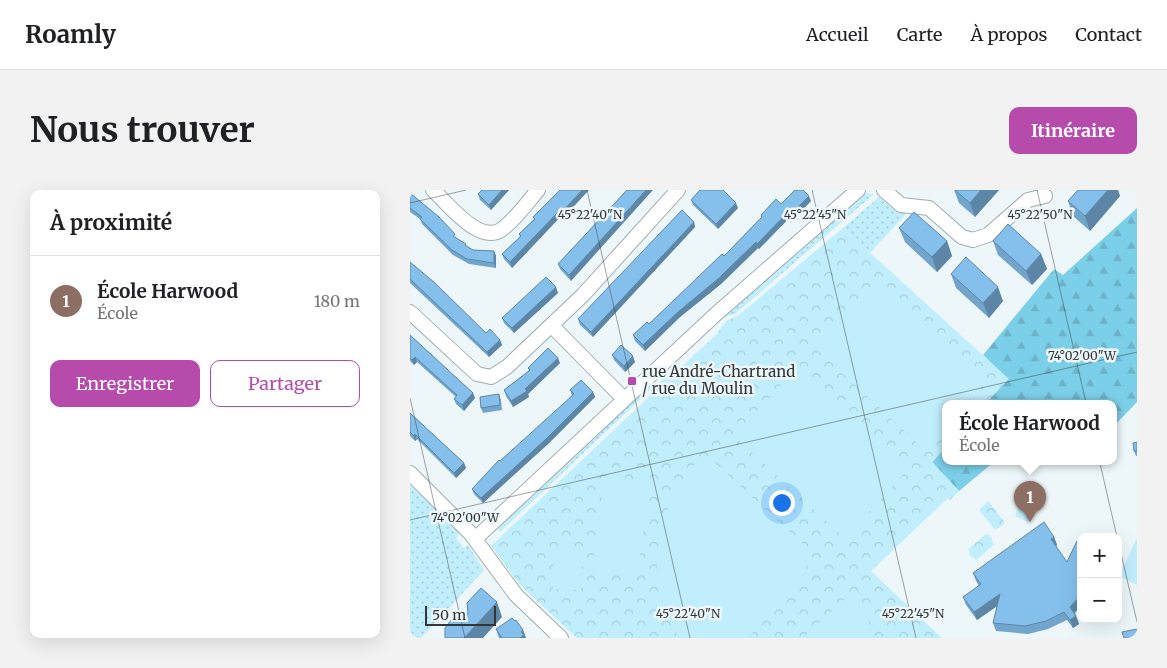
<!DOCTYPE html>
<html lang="fr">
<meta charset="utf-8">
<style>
body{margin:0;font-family:Merriweather,serif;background:#f2f2f2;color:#202124}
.controls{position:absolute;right:15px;bottom:15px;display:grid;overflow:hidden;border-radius:10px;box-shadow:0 5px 20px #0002}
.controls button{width:45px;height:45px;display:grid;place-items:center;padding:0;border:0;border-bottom:1px solid #e0e0e0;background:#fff;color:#202124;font:25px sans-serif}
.scale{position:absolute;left:15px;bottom:12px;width:71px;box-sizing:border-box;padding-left:5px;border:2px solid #333638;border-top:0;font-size:14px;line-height:18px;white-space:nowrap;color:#333638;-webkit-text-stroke:4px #edf7fa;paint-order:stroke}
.you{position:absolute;left:371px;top:312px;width:18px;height:18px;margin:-12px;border:4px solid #fff;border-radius:50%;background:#1a73e8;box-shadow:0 0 0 8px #1a73e833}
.badge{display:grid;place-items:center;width:32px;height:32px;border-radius:50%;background:#b64bac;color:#fff;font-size:16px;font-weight:700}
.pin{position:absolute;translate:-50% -41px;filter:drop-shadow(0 1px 2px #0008)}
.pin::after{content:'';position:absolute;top:26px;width:18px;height:15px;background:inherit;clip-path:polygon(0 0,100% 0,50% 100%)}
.popup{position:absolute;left:532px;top:210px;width:175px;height:65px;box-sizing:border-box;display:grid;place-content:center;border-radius:10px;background:#fff;filter:drop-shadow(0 1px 4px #0005);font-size:16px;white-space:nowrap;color:#757577}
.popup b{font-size:19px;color:#202124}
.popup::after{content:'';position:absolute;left:50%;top:100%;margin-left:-10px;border:10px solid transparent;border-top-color:#fff}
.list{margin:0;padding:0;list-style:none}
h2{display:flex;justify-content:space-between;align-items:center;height:65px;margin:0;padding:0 20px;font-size:21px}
h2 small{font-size:16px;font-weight:400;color:#757577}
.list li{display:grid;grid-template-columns:32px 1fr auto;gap:15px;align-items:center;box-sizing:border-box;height:90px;padding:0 20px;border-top:1px solid #e0e0e0}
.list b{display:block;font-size:19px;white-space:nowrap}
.list p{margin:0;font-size:16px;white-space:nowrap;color:#757577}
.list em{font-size:16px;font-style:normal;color:#757577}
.actions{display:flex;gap:10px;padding:15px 20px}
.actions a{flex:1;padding:11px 0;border:1px solid #b64bac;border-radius:10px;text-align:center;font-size:18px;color:#b64bac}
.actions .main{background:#b64bac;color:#fff}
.map{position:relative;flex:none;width:727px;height:448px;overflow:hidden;border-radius:10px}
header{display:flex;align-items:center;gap:30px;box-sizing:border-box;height:70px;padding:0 25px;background:#fff;border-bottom:1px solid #e0e0e0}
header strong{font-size:24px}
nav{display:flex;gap:28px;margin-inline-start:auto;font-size:18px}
.intro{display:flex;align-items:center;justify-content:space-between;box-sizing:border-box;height:120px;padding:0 30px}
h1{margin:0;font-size:35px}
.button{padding:12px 22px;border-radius:10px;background:#b64bac;color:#fff;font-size:18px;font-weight:700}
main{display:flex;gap:30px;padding:0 30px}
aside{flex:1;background:#fff;border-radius:10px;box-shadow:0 5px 20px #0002}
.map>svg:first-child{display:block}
.grass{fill:url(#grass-dots)}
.forest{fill:url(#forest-firs)}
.park{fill:url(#park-crowns)}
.garden{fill:#c1eefd}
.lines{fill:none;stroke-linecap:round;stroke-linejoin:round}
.minor-casing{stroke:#a2abae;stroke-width:16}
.minor{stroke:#fff;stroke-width:14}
.wall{fill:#72a5cc}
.shaded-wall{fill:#5d86a6}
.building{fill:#85c0ed;stroke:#5d86a6}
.ticks{fill:none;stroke:#333638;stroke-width:1;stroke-opacity:0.45}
.poi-dot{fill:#b64bac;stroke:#edf7fa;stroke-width:2}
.labels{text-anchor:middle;stroke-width:5;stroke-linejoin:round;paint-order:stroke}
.poi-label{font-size:15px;fill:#333638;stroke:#edf7fa;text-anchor:start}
.ticks-label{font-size:12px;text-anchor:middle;fill:#333638;stroke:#edf7fa;stroke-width:5;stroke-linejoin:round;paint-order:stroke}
</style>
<header>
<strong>Roamly</strong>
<nav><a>Accueil</a><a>Carte</a><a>À propos</a><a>Contact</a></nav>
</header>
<div class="intro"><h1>Nous trouver</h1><a class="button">Itinéraire</a></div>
<main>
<aside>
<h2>À proximité<small></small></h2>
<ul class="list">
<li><span class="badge" style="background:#8d6e63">1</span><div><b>École Harwood</b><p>École</p></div><em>180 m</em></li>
</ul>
<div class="actions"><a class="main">Enregistrer</a><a>Partager</a></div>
</aside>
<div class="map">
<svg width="727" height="448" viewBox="0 0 727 448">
<defs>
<pattern id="grass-dots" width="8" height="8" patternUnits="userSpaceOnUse" patternTransform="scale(1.25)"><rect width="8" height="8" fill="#c1eefd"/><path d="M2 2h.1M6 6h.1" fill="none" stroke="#a6cdda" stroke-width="1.8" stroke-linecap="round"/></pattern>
<pattern id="forest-firs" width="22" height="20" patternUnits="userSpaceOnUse" patternTransform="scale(1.25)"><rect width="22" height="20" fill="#7ccfe8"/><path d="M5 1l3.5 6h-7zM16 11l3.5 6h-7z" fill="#6cb2c8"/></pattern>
<pattern id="park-crowns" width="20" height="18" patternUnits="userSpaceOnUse" patternTransform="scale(1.25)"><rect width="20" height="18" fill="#c1eefd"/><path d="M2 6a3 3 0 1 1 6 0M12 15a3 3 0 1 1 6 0" fill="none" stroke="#a6cdda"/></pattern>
</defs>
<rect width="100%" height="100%" fill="#edf7fa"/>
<path class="grass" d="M 453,3 L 464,4 L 325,124 L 314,127 Z
M 469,7 L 484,20 L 496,24 L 460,63 L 433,38 Z
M 248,186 L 240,200 L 90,342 L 88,338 Z
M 0,295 L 50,343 L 46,348 L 54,358 L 58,355 L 74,380 L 11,448 L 0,448 Z"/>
<path class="forest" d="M 727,18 L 727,212 L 704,236 L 704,213 L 576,213 L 598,189 L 573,165 L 644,79 L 653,85 Z
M 536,257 L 536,271 L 585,271 L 549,301 L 522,272 Z"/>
<path class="park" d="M 433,38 L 599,189 L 576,213 L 536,213 L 536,257 L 522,272 L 549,301 L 540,310 L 538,308 L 461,381 L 532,448 L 167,448 L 110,395 L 81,356 L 244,202 L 252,189 L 270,178 L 307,144 L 316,131 L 329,125 Z
M 578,311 L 594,331 L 594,334 L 585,340 L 569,320 Z
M 576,344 L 581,347 L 584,355 L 566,370 L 560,365 L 558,359 Z"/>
<path class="garden" d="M 468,88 L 578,189 L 556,213 L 536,213 L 536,234 L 514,259 L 404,157 Z
M 389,175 L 500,277 L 435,348 L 324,246 Z
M 295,264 L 395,356 L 397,383 L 338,448 L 270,448 C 230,389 245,312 295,264 Z
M 195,286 L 240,292 L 227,387 L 182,381 Z
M 621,292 L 636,299 L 620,333 L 605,326 Z
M 727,348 L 727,395 L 709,386 Z
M 144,356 L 173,357 L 171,400 L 143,399 Z
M 438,407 L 458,431 L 466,448 L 393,448 Z"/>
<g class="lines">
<g class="minor-casing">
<path id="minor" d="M 23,0 C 38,14 69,54 91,40 C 105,30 117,13 128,0
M 474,0 L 491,15 L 519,18 L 552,47 L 563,50 L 578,45 L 618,10 L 635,6
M 0,122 L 67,184 L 81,187 L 97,177 L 173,105 L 268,0
M 142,136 L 214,209
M 0,283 L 61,344 L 106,405 L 151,448
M 65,349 L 306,124 L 448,0"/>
</g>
<use href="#minor" class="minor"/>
</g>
<path class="wall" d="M 99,0 L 81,20 L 70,10 L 68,4 Z
M 150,0 L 164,17 L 155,26 L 153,24 L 102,78 L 94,69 L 92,64 L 110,47 L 109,44 L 124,29 L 123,27 Z
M 217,0 L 161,91 L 150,79 L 148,74 Z
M 544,0 L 589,0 L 565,27 L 549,13 Z
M 668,0 L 708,0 L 710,6 L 680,41 L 663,26 L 658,11 Z
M 0,3 L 46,48 L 57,57 L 63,60 L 84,61 L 86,66 L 86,78 L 59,74 L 43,65 L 12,34 L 10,29 L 0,22 Z
M 281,10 L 328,18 L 308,39 L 283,15 Z
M 401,11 L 386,26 L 384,23 L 349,59 L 348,58 L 311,94 L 270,127 L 235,161 L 225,151 L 223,145 L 239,134 L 314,66 L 351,28 L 351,25 L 371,14 Z
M 284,32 L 285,37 L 183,147 L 170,135 L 168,129 Z
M 489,38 L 537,51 L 542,66 L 527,82 L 495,52 Z
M 583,51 L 631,64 L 637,79 L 622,95 L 588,65 Z
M 0,72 L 76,143 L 90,150 L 92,155 L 79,167 L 0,93 Z
M 541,84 L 593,111 L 579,128 L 546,98 Z
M 148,103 L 104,143 L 94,133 L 92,128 Z
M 0,145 L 63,203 L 65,208 L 54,221 L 46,214 L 44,209 L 46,207 L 7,172 L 4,175 L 0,171 Z
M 202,165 L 225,172 L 215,182 L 204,170 Z
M 150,173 L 118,204 L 119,207 L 103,217 L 96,206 L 94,200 L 119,181 L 118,178 Z
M 160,200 L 183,202 L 185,207 L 138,254 L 73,313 L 64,304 L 62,299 L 162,206 Z
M 89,204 L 91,210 L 92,220 L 73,223 L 71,218 Z
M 0,223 L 54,273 L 56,278 L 46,288 L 7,249 L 5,251 L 0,246 Z
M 727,252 L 727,266 L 726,266 L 724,261 Z
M 644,347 L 647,355 L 646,356 L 665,423 L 669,434 L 663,438 L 657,430 L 638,439 L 618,444 L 586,441 L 583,433 L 587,416 L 567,430 L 556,415 L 553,407 L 569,396 L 566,391 L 563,383 Z
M 105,431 L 113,440 L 116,448 L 89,448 L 86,439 Z"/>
<path class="shaded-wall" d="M 92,0 L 99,0 L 81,20 L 79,15 Z
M 172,0 L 179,0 L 155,26 L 153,21 Z
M 236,0 L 243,0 L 161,91 L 159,85 Z
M 571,0 L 589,0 L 565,27 L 560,13 Z
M 698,0 L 708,0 L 710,6 L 680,41 L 675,26 Z
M 399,6 L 401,11 L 386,26 L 384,21 Z
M 326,13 L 328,18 L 308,39 L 306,34 Z
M 382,18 L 384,23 L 349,59 L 347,54 Z
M 151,19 L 153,24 L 102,78 L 100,72 Z
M 284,32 L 285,37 L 183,147 L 181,142 Z
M 537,51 L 542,66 L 527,82 L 522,67 Z
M 346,52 L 348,58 L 311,94 L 270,127 L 235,161 L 233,155 L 268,122 Z
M 84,61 L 86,66 L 86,78 L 84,73 Z
M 631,64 L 637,79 L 622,95 L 616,81 Z
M 146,97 L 148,103 L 104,143 L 102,138 Z
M 588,97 L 593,111 L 579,128 L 573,113 Z
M 90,150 L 92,155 L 79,167 L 77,162 Z
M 223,166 L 225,172 L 215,182 L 214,176 Z
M 5,167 L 7,172 L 4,175 L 2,170 Z
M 148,168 L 150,173 L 118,204 L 119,207 L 103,217 L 101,211 L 115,199 Z
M 183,202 L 185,207 L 138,254 L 73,313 L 71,308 Z
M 63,203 L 65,208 L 54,221 L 52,215 Z
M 5,244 L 7,249 L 5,251 L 4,246 Z
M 54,273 L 56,278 L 46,288 L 44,283 Z
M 644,347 L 647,355 L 644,357 L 641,349 Z
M 590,404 L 593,412 L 567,430 L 564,422 Z
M 671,405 L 671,416 L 663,425 L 660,417 Z
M 87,412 L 92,427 L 73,448 L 54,448 Z
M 666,426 L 669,434 L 663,438 L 660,430 Z
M 113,440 L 116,448 L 110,448 L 111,442 Z"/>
<path class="building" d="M 72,0 L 92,0 L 79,15 L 68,4 Z
M 150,0 L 172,0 L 153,21 L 151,19 L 100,72 L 92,64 L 111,46 L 109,44 L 125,29 L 123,27 Z
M 217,0 L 236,0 L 159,85 L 148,74 Z
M 290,0 L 313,0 L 326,13 L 306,34 L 281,10 Z
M 385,0 L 393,0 L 399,6 L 384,21 L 382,18 L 347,54 L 346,52 L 309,88 L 268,122 L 233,155 L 223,145 L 237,132 L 239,134 L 312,64 L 314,66 L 352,27 L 351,25 L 366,9 L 371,14 Z
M 545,0 L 571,0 L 560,13 Z
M 668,0 L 698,0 L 675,26 L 658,11 Z
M 0,3 L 29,27 L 45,44 L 43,46 L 56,54 L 55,55 L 63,60 L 84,61 L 84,73 L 57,69 L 42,60 L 10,29 L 12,27 L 0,18 Z
M 272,20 L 284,32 L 181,142 L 168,129 Z
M 504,22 L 537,51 L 522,67 L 489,38 Z
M 598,34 L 631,64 L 616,81 L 583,51 Z
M 556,67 L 588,97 L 573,113 L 541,84 Z
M 0,72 L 25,93 L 76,143 L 80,139 L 90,150 L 77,162 L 0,89 Z
M 136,87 L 146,97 L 102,138 L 92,128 Z
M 0,145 L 63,203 L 52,215 L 44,209 L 47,205 L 5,167 L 2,170 L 0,168 Z
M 211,155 L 223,166 L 214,176 L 202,165 Z
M 138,158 L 148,168 L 115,199 L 117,201 L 101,211 L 94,200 L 120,180 L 118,178 Z
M 171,190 L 183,202 L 136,249 L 71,308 L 62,299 L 89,270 L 90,271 L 164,204 L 160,200 Z
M 89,204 L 90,215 L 71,218 L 70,207 Z
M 0,223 L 54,273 L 44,283 L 5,244 L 4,246 L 0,242 Z
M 727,252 L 727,261 L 724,261 L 723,253 Z
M 634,332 L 644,347 L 641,349 L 657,372 L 667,351 L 671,353 L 671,405 L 660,417 L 666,426 L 660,430 L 654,422 L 636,431 L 615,436 L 583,433 L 590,404 L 564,422 L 553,407 L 571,394 L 563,383 Z
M 71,398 L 87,412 L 54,448 L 35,448 L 35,438 L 46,424 L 58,424 L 57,413 Z
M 102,428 L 105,431 L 106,430 L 113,440 L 111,442 L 114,445 L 110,448 L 92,448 L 86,439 Z
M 727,439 L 727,448 L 714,448 L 712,442 Z"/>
<path class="ticks" d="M 177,0 L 280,448M 402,0 L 506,448M 627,0 L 707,347M 0,13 L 56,0M 0,208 L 55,448M 0,330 L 727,162M 708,351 L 727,432"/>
<rect class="poi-dot" x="217" y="186" width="10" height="10" rx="2.5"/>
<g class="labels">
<g class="poi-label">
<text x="232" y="187">rue André-Chartrand<tspan x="232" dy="17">/ rue du Moulin</tspan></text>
</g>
</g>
<g class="ticks-label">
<text x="180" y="29">45°22'40"N</text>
<text x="405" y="29">45°22'45"N</text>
<text x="630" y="29">45°22'50"N</text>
<text x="672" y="170">74°02'00"W</text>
<text x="55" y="332">74°02'00"W</text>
<text x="278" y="428">45°22'40"N</text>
<text x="503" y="428">45°22'45"N</text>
</g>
</svg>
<div class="controls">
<button>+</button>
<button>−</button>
</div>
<div class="scale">50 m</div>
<div class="you"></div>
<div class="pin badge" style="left:620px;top:332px;background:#8d6e63">1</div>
<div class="popup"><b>École Harwood</b>École</div>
</div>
</main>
